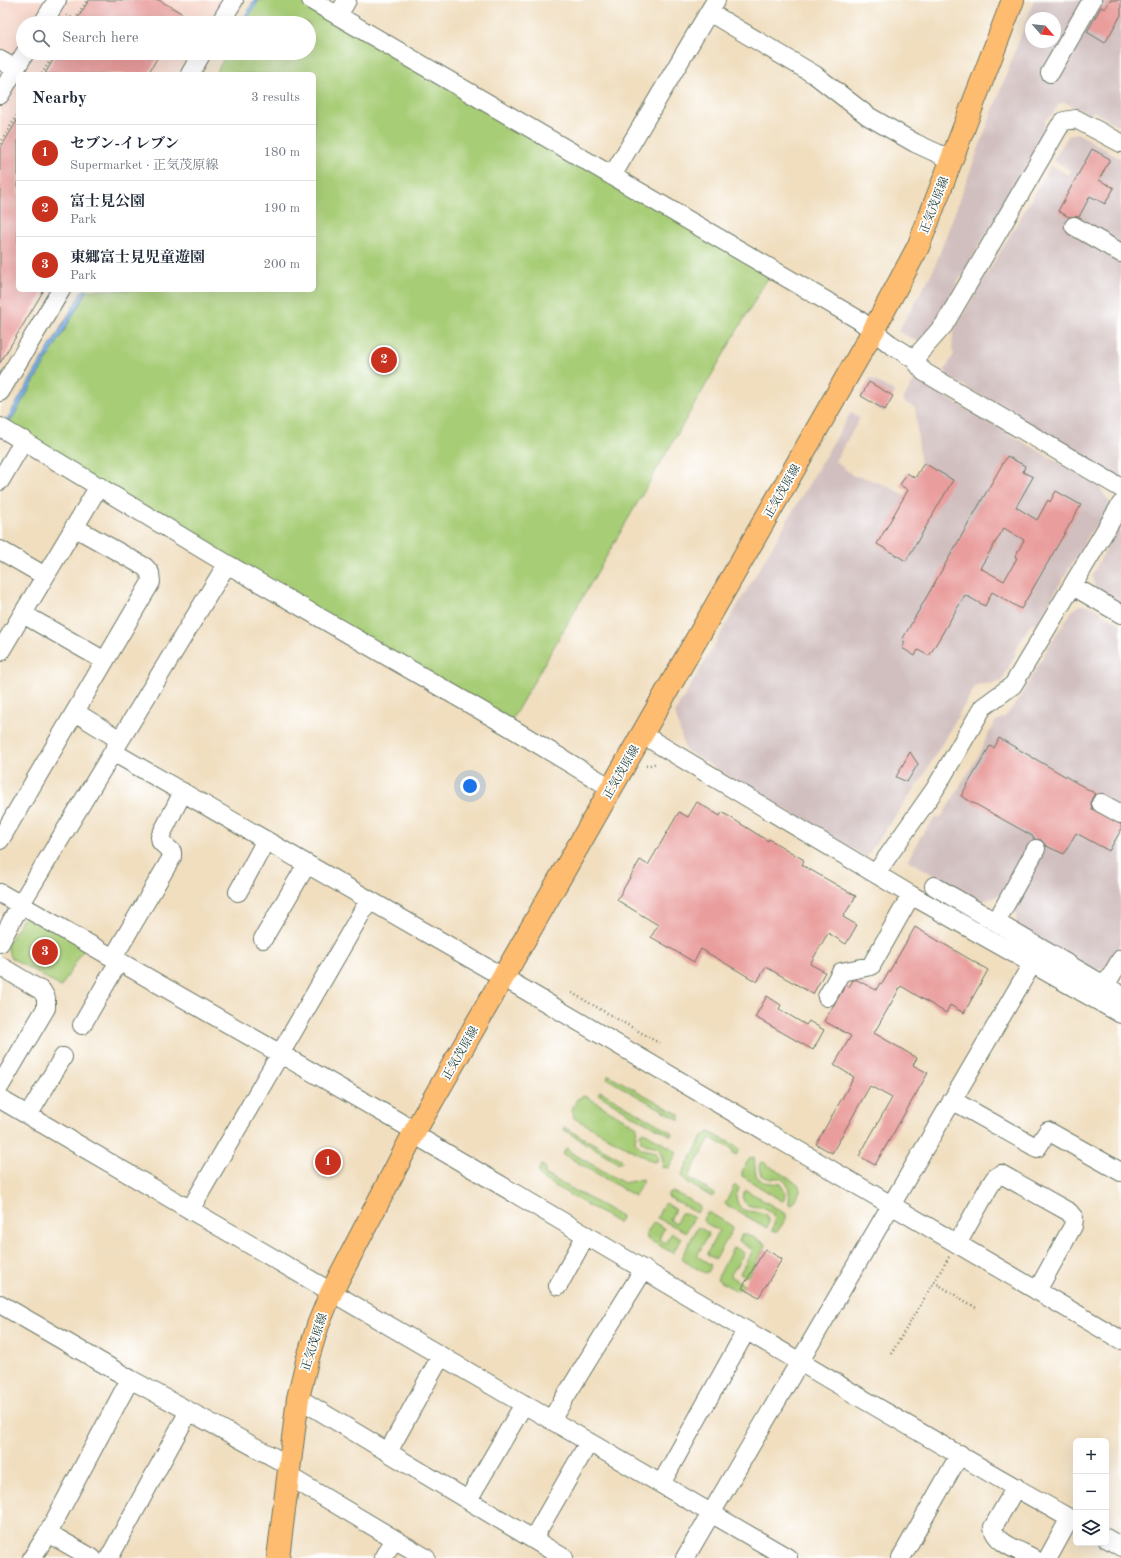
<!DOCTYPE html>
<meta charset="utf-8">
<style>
body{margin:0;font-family:"Old Standard TT","Noto Serif JP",serif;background:#f6f6f7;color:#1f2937}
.controls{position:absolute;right:12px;bottom:12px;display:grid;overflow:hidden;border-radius:6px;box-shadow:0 4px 16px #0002}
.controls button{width:36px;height:36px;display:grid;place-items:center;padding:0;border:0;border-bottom:1px solid #e0e1e3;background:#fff;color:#1f2937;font:20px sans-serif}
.compass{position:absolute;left:1025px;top:12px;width:36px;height:36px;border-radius:50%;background:#fff;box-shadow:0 4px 16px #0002;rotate:118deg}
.you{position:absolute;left:470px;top:786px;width:14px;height:14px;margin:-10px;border:3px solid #fff;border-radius:50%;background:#1a73e8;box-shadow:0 0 0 6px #1a73e833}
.badge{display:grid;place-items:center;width:26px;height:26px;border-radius:50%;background:#c8321e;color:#fff;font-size:13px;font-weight:700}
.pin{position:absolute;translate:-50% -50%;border:2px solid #fff;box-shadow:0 1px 4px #0006}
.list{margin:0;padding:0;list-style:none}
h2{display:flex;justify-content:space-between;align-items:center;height:52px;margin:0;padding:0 16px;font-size:17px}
h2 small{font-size:13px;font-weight:400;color:#747a83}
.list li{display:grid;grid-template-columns:26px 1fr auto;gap:12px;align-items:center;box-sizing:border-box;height:56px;padding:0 16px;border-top:1px solid #e0e1e3}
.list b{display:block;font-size:15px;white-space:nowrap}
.list p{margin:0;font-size:13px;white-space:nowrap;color:#747a83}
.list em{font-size:13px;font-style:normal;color:#747a83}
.icon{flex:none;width:22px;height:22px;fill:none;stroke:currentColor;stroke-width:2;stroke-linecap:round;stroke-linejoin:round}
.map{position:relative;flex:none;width:1121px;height:1558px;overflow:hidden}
.search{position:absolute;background:#fff;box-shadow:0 4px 16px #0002;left:16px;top:16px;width:300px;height:44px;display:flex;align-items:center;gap:10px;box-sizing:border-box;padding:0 14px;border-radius:22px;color:#747a83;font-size:15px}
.panel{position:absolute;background:#fff;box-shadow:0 4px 16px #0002;left:16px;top:72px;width:300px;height:220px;border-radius:6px}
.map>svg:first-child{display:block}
.built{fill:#f6d2c5}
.industrial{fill:#d1bfbf;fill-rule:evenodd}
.green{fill:#a8cd77;stroke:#648556}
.water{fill:#78ade5;stroke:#4c758c}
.building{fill:#e99d9c;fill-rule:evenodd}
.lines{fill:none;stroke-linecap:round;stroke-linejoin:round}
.minor-casing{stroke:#687565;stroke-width:20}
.major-casing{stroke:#687565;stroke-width:24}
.path{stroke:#687565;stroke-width:2.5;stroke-dasharray:1 3;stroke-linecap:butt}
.minor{stroke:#fff;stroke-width:18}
.major{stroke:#febc70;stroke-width:22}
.labels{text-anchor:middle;stroke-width:3.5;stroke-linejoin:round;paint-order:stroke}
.street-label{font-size:12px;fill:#1f3d34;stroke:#fff}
</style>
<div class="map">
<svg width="1121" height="1558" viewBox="0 0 1121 1558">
<rect width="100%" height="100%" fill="#fff"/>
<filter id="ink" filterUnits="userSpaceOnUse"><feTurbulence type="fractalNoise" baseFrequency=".025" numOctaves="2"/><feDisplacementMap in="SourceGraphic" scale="8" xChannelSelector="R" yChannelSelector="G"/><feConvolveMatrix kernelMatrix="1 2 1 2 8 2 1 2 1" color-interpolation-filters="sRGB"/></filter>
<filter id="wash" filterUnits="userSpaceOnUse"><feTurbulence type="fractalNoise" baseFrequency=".012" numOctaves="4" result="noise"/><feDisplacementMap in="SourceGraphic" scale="16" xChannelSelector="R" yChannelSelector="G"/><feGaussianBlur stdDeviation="0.9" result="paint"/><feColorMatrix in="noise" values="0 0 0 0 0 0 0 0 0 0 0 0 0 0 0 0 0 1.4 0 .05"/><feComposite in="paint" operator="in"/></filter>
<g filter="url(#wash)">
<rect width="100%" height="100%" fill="#f0debf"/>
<path class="built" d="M 0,0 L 221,0 L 207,23 L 23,23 L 23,53 L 189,53 L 177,74 L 18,74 L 18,290 L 48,290 L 0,371 Z"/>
<path class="industrial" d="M 1034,0 L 1121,0 L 1121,124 L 1117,125 L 1093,111 L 1090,116 L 1065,102 L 1059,104 L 1052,115 L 1046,119 L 1039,144 L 933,325 L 920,343 L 898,331 L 933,271 ZM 1031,18 L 1055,18 L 1055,42 L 1031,42 Z
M 1077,133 L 1121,159 L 1121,244 L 1070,233 L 1121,263 L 1121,478 L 947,376 L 945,370 L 954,354 L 952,350 L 953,332 L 1051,165 L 1068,175 L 1072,171 L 1053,160 L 1069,135 Z
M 870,378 L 895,392 L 884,412 L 874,406 L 875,404 L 860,396 Z
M 915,379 L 1099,486 L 1111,505 L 1098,529 L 1094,527 L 1037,623 L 1030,625 L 1014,652 L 1016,653 L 1001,682 L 976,685 L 921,780 L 866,857 L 685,750 L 675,712 L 851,412 L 860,418 L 835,461 L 854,476 L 862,477 L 888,486 L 905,496 L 908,490 L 900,485 L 907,473 L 915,477 L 921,469 L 915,408 L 904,402 L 904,398 Z
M 1121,522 L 1121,603 L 1098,590 L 1095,587 L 1092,576 L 1094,571 Z
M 1079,605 L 1089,605 L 1121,624 L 1121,943 L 1107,967 L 1092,971 L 1017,926 L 1015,898 L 1006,892 L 987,900 L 972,900 L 1121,1008 L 928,894 L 937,877 L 908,860 L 920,837 L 936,817 L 939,819 L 944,813 L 984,746 L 983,744 L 996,721 L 1006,716 L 1020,697 L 1053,639 L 1072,611 Z"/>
<path class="green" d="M 258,0 L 311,0 L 773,269 L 508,726 L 5,430 L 88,290 L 314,290 L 314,74 L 215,74 L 227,53 L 309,53 L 309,23 L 245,23 Z
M 26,913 L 85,947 L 61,987 L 10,957 L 7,946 Z
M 609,1075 L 680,1115 L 680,1120 L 609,1080 L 607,1078 Z
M 600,1091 L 671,1132 L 672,1135 L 670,1135 L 632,1115 L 598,1094 Z
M 584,1096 L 587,1097 L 637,1127 L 635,1142 L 642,1149 L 656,1152 L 658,1158 L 657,1161 L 653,1162 L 574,1118 L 572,1109 L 577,1099 Z
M 564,1127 L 621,1159 L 622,1162 L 619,1163 L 564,1130 Z
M 644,1132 L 676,1151 L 676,1155 L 668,1168 L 662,1167 L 663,1160 L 659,1148 C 653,1144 646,1147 641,1141 L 640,1134 Z
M 709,1132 L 735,1145 L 740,1150 L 736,1155 L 733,1153 L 733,1149 L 710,1138 L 688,1177 L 715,1194 L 712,1197 L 685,1181 L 681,1176 L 703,1136 Z
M 567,1147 L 572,1153 L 624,1183 L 642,1179 L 643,1181 L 635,1196 L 563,1154 Z
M 754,1157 L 756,1176 L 763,1182 L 780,1184 L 785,1192 L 784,1200 L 782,1201 L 742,1176 C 741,1170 747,1163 750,1158 Z
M 763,1162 L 799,1185 L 800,1191 L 792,1205 L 789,1204 C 790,1194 790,1178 776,1178 C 770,1178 767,1179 761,1175 L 759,1168 L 760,1163 Z
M 541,1165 L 545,1167 L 545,1174 L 621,1216 L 620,1221 L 618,1223 L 541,1178 L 538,1171 Z
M 736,1185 L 739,1188 L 736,1196 C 739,1219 755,1207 767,1215 L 769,1222 L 767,1228 L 725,1204 L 734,1186 Z
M 746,1190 L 786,1214 L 786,1219 L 777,1232 L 772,1231 L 775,1220 C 768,1197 746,1216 742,1196 Z
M 674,1192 L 699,1205 L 700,1208 L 697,1213 L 668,1197 L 668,1194 Z
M 666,1203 L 675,1209 L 670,1220 L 676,1223 L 681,1213 L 685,1213 L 694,1218 L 686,1232 L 657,1218 L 663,1205 Z
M 707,1213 L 710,1213 L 732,1226 L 733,1228 L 716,1259 L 707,1255 L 707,1253 L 719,1231 L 704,1222 L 703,1219 Z
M 654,1222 L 664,1228 L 659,1239 L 665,1243 L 672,1233 L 681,1238 L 673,1253 L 647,1239 L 646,1234 Z
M 698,1227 L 709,1233 L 697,1256 L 711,1265 L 709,1271 L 705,1273 L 682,1260 L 681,1258 Z
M 742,1234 L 747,1234 L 765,1243 L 766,1246 L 747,1277 L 740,1273 L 753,1250 L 739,1241 Z
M 733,1248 L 736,1248 L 744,1253 L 730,1276 L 744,1285 L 742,1288 L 736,1291 L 717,1279 Z"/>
<path class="water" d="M 254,0 L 259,0 L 245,23 L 241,23 Z
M 83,290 L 88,290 L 0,439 L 0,431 Z"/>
<g id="blocks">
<path class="building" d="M 89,0 L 159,0 L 183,14 L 178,23 L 75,23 Z
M 1110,0 L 1121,0 L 1121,15 L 1105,43 L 1087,32 L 1101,7 L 1105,9 Z
M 57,53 L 160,53 L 148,74 L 45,74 Z
M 18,119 L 18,290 L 44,290 L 0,363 L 0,149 Z
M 1092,149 L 1110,159 L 1099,180 L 1114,188 L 1105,204 L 1090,196 L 1079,217 L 1069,217 L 1058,211 Z
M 869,382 L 893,396 L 885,410 L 861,396 Z
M 1007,456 L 1025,466 L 1023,472 L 1033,477 L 1016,507 L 1037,520 L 1048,500 L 1050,502 L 1056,491 L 1081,505 L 1021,609 L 992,592 L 985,606 L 965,595 L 929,656 L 918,650 L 915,656 L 902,648 L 905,642 L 902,640 ZM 1004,528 L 1024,540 L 1015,557 L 1017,558 L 1004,581 L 980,568 Z
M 924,463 L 953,480 L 906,561 L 877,544 L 908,490 L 900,485 L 907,473 L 915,478 Z
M 999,738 L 1096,794 L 1092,798 L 1091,804 L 1092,809 L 1121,824 L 1121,830 L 1109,851 L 1076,833 L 1064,854 L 1046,846 L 1041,840 L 1033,839 L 1034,837 L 961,796 L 990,746 L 994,748 Z
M 910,752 L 918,764 L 907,782 L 896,777 Z
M 697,802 L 720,816 L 722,812 L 768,841 L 769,839 L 804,860 L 802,865 L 856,896 L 843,917 L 857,925 L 846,944 L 828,933 L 810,964 L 825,972 L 813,994 L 766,967 L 757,982 L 701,949 L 694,962 L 651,937 L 658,925 L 617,900 L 640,860 L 648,865 L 679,812 L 688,817 Z
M 915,927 L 988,970 L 964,1013 L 950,1005 L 946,1013 L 901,986 L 874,1033 L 917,1058 L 913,1065 L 928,1073 L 875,1165 L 859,1156 L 892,1098 L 870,1086 L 832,1153 L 816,1144 L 854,1077 L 834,1065 L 851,1036 L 824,1021 L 846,985 L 849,987 L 853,980 L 857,980 L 876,990 L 880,983 L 882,984 Z
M 767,996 L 781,1005 L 779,1009 L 806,1025 L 809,1021 L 824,1030 L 813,1050 L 755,1017 Z
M 765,1249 L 782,1259 L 759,1297 L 742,1288 Z"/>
</g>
</g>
<g filter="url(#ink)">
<use href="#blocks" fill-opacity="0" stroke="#687565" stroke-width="1"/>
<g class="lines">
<g class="minor-casing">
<path id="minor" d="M 311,0 L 859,320 L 890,344 L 914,359 L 924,372 L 1121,488
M 709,12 L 815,75 L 868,116 L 915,143 L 939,154 L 951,162
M 338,16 L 347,0
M 43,23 L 57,0
M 220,23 L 234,0
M 0,60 L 16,69
M 1050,73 L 1092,0
M 190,74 L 202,53
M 0,95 L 25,53
M 612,176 L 716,0
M 1074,226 L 1121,253
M 914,359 L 944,325 L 1059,127 L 1064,121 L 1076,119 L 1121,143
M 0,392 L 61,290
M 0,427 L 227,564 L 508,726 L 611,788
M 0,481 L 24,440
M 0,550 L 45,576
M 1073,586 L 1121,614
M 23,614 L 105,661
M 0,652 L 99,486
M 75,712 L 120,740
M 643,735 L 911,895 L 1121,1014
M 113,752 L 513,983 L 1121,1340
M 1101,803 L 1121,814
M 0,840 L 151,582 L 150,573 L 145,567 L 74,527
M 876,873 L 935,789 L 983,707 L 1013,685 L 1121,504
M 934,886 L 1121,995
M 238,892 L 266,840
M 0,893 L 415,1131 L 422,1139 C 640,1266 856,1398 1076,1522
M 996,922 L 1036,849
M 263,939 L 307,864
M 0,943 L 20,905 L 227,564
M 113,958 L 172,857 L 172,852 L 161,842 L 160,837 L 183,792
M 0,966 L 42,991 L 46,998 L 46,1008 L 0,1086
M 1105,986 L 1121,959
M 827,997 L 841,972 L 871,966 L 911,895
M 82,1025 L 119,961
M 0,1099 L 788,1558
M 952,1100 L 1037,1148 L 1048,1131 L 1121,1172
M 29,1114 L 63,1057
M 190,1210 L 369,900
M 957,1244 L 989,1187 L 995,1178 L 1001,1174 L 1069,1212 L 1074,1218 L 1073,1226 L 1037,1291
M 558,1286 L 586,1235
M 0,1304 L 130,1379 L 288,1465
M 298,1398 L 564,1558
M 551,1420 L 644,1269
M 388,1452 L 441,1356
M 287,1475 L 426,1558
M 661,1484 L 746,1331
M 1016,1487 L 993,1527 C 994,1543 1021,1551 1033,1558
M 468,1500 L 524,1404
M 48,1533 L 92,1558
M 1106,1538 L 1121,1547
M 533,1539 L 589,1442
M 32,1558 L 48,1533 L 130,1379
M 109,1558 L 189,1411
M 383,1558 L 394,1539
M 685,1558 L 1032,964
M 901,1558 L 960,1454
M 1048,1558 L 1070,1518"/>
</g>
<g class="major-casing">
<path id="major" d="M 278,1558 L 298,1398 L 307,1361 L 318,1325 L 331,1293 L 415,1131 L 873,331 L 918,247 L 1013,0"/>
</g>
<path class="path" d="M 67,15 L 75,20
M 73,23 L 87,0
M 42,74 L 55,53
M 0,144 L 18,114
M 646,766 L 657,763
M 572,993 L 659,1043
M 934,1282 L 978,1309
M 891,1354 L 949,1257"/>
<use href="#minor" class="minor"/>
<use href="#major" class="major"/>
</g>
</g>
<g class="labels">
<g class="street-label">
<text transform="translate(934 205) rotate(-69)" y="4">正気茂原線</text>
<text transform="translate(782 491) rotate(-60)" y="4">正気茂原線</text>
<text transform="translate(621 772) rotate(-60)" y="4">正気茂原線</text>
<text transform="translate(460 1053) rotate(-60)" y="4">正気茂原線</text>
<text transform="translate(314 1342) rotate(-72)" y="4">正気茂原線</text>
</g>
</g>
</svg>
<div class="controls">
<button>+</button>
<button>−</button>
<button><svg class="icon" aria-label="layers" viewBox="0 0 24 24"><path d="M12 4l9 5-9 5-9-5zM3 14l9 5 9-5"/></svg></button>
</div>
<svg class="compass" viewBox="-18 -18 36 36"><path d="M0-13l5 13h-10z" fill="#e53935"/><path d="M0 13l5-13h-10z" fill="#747a83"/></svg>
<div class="you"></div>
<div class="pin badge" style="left:328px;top:1162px">1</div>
<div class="pin badge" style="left:384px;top:360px">2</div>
<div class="pin badge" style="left:45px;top:952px">3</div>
<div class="search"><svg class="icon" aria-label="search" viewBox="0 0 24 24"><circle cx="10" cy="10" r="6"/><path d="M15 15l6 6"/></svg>Search here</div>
<section class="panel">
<h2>Nearby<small>3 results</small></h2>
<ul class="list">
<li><span class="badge">1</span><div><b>セブン-イレブン</b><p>Supermarket · 正気茂原線</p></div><em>180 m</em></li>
<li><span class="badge">2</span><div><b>富士見公園</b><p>Park</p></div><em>190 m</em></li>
<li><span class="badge">3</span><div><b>東郷富士見児童遊園</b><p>Park</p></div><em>200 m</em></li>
</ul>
</section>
</div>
